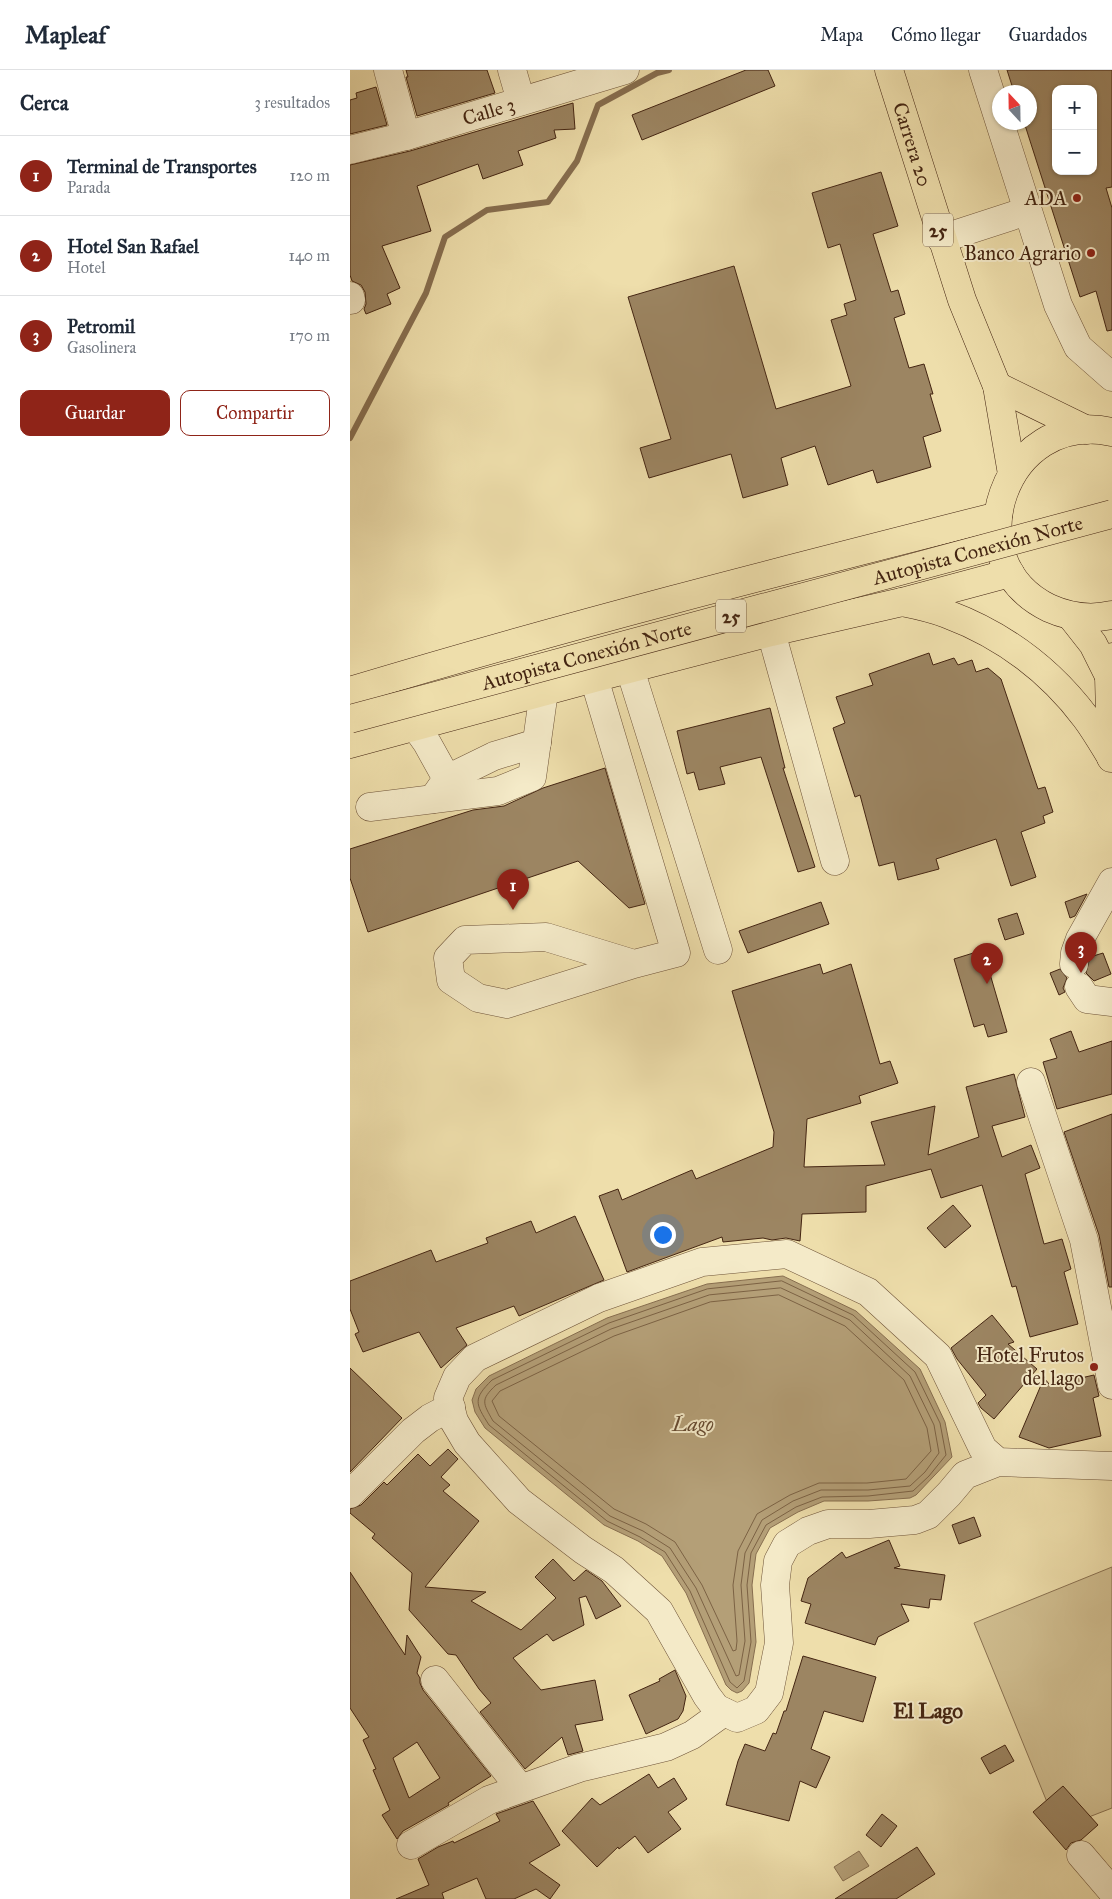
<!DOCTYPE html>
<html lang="es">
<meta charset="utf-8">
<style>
body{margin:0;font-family:"IM FELL Great Primer",serif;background:#f2f2f3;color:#1f2937}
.controls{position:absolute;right:15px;top:15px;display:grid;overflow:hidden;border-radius:10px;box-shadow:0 1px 4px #0004}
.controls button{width:45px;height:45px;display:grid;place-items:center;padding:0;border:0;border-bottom:1px solid #e0e1e3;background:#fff;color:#1f2937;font:25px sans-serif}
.compass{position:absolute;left:642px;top:15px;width:45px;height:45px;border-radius:50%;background:#fff;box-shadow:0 1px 4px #0004;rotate:338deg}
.you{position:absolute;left:312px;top:1164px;width:18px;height:18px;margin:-12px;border:4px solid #fff;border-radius:50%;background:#1a73e8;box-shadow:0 0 0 8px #1a73e833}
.badge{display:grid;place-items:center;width:32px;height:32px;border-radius:50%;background:#8f2418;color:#fff;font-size:16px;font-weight:700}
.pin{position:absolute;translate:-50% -41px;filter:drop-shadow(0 1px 2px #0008)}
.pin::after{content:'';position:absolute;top:26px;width:18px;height:15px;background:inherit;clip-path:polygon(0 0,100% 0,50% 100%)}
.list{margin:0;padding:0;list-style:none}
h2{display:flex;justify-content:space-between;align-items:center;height:65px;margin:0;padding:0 20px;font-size:21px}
h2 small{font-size:16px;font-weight:400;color:#747a83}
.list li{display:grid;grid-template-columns:32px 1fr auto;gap:15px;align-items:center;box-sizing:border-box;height:80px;padding:0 20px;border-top:1px solid #e0e1e3}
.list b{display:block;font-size:19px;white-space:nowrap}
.list p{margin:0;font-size:16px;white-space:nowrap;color:#747a83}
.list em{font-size:16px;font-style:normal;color:#747a83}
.actions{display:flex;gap:10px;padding:15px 20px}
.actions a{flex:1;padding:11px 0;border:1px solid #8f2418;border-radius:10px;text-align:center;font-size:18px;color:#8f2418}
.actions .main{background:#8f2418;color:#fff}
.map{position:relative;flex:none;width:762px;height:1829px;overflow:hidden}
header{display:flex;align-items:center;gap:30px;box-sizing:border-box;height:70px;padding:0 25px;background:#fff;border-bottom:1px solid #e0e1e3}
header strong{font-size:24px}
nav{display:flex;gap:28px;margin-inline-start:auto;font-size:18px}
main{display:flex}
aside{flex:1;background:#fff}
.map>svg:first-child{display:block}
.green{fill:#d1bf91;stroke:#8a7252}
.water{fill:#b49f77;stroke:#876e4f}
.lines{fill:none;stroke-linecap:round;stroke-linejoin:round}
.shore{stroke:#7c6244;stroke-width:1}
.stream{stroke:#876e4f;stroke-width:6}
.building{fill:#9c8562;stroke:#442512;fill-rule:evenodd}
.minor-casing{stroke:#6e5338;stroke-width:29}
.major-casing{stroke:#442512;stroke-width:29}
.highway-casing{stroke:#442512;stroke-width:29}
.minor{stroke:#f4eac8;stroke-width:28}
.major{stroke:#eedeab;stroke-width:28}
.highway{stroke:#eedeab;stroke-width:28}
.highway-bridge-casing{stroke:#442512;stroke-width:29;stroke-linecap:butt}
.highway-bridge{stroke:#eedeab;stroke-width:28}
.poi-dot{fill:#8f2418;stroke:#f4eac8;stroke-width:2}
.labels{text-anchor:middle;stroke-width:4;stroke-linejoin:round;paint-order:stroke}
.shield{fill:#f4eac8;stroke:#796049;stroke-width:1}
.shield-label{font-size:19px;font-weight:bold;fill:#442512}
.street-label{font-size:20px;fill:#442512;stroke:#f4eac8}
.poi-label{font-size:20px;fill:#442512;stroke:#f4eac8;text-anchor:end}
.water-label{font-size:21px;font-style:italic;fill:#664a30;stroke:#f4eac8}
.neighbourhood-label{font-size:21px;font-weight:bold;fill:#442512;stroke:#f4eac8}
</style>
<header>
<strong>Mapleaf</strong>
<nav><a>Mapa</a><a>Cómo llegar</a><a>Guardados</a></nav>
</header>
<main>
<aside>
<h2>Cerca<small>3 resultados</small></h2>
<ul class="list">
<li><span class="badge">1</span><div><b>Terminal de Transportes</b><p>Parada</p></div><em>120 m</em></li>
<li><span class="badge">2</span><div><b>Hotel San Rafael</b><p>Hotel</p></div><em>140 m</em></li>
<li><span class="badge">3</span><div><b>Petromil</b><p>Gasolinera</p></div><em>170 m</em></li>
</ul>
<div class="actions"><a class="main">Guardar</a><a>Compartir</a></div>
</aside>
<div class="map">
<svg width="762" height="1829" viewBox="0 0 762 1829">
<rect width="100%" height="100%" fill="#eedeab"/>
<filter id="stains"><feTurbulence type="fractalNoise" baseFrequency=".004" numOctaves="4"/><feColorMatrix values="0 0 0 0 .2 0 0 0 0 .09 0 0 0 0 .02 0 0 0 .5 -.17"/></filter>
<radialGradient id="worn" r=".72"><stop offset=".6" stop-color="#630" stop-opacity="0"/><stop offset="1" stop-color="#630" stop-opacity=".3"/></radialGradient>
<path class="green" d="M 762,1497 L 762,1738 L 708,1759 L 624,1553 Z"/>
<path class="water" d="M 433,1206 L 506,1241 L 570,1299 L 595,1352 L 602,1387 L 566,1425 L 560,1428 L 518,1431 L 474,1431 L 448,1442 L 420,1458 L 406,1484 L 402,1515 L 406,1572 L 399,1613 L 392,1621 L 387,1623 L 381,1620 L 376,1615 L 336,1523 L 312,1486 L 288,1471 L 254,1455 L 135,1358 L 125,1342 L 122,1330 L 126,1319 L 139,1306 L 257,1248 L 357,1214 Z
M 509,1781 L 519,1796 L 493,1811 L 484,1797 Z"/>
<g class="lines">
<path class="shore" d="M 432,1211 L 503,1245 L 565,1302 L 590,1353 L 596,1385 L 579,1406 L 563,1421 L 518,1426 L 472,1427 L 446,1437 L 416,1455 L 401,1483 L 397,1515 L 401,1572 L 394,1611 L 387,1618 L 380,1612 L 340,1521 L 315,1482 L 290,1467 L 257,1451 L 139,1355 C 125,1333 123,1329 142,1310 L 259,1253 L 357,1219 Z
M 431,1218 L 500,1250 L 560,1306 L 584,1355 L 589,1383 L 575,1402 L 560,1416 L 518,1420 L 471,1420 L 443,1431 L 412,1450 L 395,1483 L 391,1515 L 395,1571 L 389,1605 L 386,1606 L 346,1518 L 320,1478 L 293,1461 L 260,1446 L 143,1351 C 133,1333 130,1330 146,1315 L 261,1259 L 359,1225 Z
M 429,1225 L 495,1256 L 554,1310 L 577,1358 L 581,1381 L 556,1409 L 517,1413 L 469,1413 L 440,1425 L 407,1444 L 388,1481 L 383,1515 L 387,1571 L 386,1580 L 383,1581 L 352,1515 L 325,1472 L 296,1454 L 264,1439 L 149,1346 L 142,1331 L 150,1321 L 264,1266 L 360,1232 Z"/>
<path class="stream" d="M 0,368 L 76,223 L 95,167 L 137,140 L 198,132 L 227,91 L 248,35 L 307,3 L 319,0"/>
</g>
<path class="building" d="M 56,0 L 137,0 L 145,23 L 67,46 L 56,7 L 58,7 Z
M 396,0 L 418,0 L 425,16 L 292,70 L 282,45 Z
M 657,0 L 762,0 L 762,117 L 756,118 L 762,138 L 762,260 L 757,261 L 746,221 L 730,227 L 674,52 L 680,52 L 680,22 L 664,22 ZM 706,19 L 743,19 L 743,101 L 706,101 Z
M 26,17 L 37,55 L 0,64 L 0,30 L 7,28 L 6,23 Z
M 223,33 L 225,59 L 204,60 L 206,68 L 168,81 L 173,95 L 133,109 L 128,94 L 67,116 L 81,161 L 32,176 L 50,218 L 37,224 L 41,234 L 16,244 L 14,239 L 16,234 L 15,222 L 11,215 L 2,211 L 0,205 L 0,95 L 60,81 Z
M 531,102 L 548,156 L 523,164 L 541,222 L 548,220 L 555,244 L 544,248 L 559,298 L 574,294 L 583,324 L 580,324 L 591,361 L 573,367 L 581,397 L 527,413 L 523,400 L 478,415 L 465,376 L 431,388 L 438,415 L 393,428 L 381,384 L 299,408 L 290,378 L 321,369 L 278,227 L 384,196 L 426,339 L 501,316 L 481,250 L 497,245 L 494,234 L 506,230 L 490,174 L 478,178 L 462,123 Z
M 579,583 L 583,595 L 604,588 L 608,595 L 622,590 L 626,602 L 638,598 L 651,609 L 688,719 L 695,717 L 703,742 L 693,746 L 695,753 L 671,762 L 686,807 L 661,816 L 646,769 L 586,789 L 589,799 L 548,810 L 544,792 L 529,796 L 510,725 L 505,727 L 483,658 L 495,653 L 486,627 L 523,615 L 519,604 Z
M 420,638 L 435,698 L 433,698 L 465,797 L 448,802 L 411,687 L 370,697 L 375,714 L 349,720 L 344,702 L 337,704 L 327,661 Z
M 255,698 L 295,834 L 279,838 L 228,791 L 18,862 L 0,808 L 0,779 L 123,740 L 154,736 L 193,718 Z
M 737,824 L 725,846 L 720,848 L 715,832 Z
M 471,832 L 479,854 L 398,883 L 389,861 Z
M 667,843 L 674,864 L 655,870 L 648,849 Z
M 633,880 L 657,962 L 638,967 L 634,954 L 624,957 L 604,889 Z
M 753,883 L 761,904 L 744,911 L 736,903 L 740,887 Z
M 470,894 L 473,904 L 501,894 L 530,994 L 540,991 L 548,1013 L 509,1026 L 511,1033 L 457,1049 L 454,1097 L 535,1095 L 521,1052 L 585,1036 L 578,1085 L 629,1067 L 616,1017 L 664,1004 L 675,1047 L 642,1056 L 652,1087 L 681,1075 L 690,1098 L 675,1104 L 694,1174 L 712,1169 L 721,1199 L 714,1202 L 728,1254 L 680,1267 L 666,1216 L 662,1217 L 632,1115 L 591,1128 L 581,1099 L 516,1116 L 516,1142 L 452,1144 L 450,1171 L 436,1168 L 422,1170 L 413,1168 L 373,1172 L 372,1167 L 277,1202 L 249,1126 L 268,1119 L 272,1130 L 342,1100 L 346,1109 L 423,1077 L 424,1062 L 382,921 Z
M 710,899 L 717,908 L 713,918 L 715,922 L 709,925 L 700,903 Z
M 721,961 L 729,982 L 762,971 L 762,1024 L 707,1039 L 693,992 L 707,988 L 700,969 Z
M 762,1044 L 762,1217 L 759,1217 L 749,1165 L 714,1062 Z
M 603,1135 L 621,1156 L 595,1178 L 577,1158 Z
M 225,1146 L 254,1210 L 169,1246 L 164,1236 L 106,1258 L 117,1275 L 91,1298 L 69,1262 L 13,1282 L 5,1264 L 9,1262 L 0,1239 L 0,1211 L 81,1180 L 86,1192 L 138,1173 L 136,1168 L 181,1151 L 186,1163 Z
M 642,1245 L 664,1272 L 658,1274 L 687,1299 L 644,1349 L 631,1338 L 628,1333 L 636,1325 L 607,1289 L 601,1278 Z
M 0,1298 L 52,1348 L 0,1402 Z
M 744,1305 L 749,1326 L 743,1328 L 751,1366 L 699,1378 L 669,1367 L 694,1308 L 700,1315 Z
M 98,1379 L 108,1389 L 91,1407 L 100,1415 L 93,1421 L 129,1451 L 75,1517 L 136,1522 L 121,1531 L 171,1560 L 206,1528 L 185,1507 L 203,1489 L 224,1511 L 236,1500 L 252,1511 L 271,1536 L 246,1549 L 236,1526 L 229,1528 L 234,1555 L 203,1571 L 197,1564 L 163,1588 L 191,1620 L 245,1610 L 253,1650 L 225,1655 L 233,1681 L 218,1685 L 212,1667 L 175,1699 L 130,1642 L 141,1633 L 129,1619 L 106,1585 L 98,1584 L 59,1540 L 62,1503 L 22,1468 L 25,1464 L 0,1443 L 0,1439 L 11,1435 L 34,1412 L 37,1415 L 68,1384 L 80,1396 Z
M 624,1447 L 631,1466 L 609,1474 L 602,1455 Z
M 539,1470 L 550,1496 L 544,1498 L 595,1505 L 591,1530 L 580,1529 L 579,1538 L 551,1534 L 559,1551 L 528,1567 L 525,1575 L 455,1553 L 461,1534 L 451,1531 L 458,1508 L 492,1482 L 496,1488 Z
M 0,1502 L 55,1585 L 57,1565 L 71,1587 L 67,1603 L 70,1608 L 70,1613 L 73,1620 L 141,1706 L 98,1733 L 99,1735 L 53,1761 L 47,1769 L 32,1745 L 40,1740 L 23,1700 L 26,1699 L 13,1670 L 19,1667 L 0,1638 ZM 67,1672 L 90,1708 L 59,1728 L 43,1688 Z
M 453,1586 L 526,1607 L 513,1652 L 474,1641 L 461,1679 L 480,1687 L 466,1718 L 450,1711 L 439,1751 L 376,1735 L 388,1691 L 395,1674 L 415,1681 L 423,1663 L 426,1664 L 434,1641 L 436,1641 Z
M 325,1600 L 336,1626 L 333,1641 L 328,1649 L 296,1664 L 279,1625 L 310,1611 L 309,1609 Z
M 655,1675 L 664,1691 L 640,1704 L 631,1688 Z
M 299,1704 L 308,1718 L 324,1708 L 337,1729 L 318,1742 L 331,1759 L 298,1783 L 285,1766 L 269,1779 L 268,1777 L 247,1797 L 212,1761 L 242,1728 L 250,1735 Z
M 713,1716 L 748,1755 L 731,1770 L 721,1773 L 716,1780 L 683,1742 Z
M 183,1731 L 210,1775 L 179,1793 L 210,1815 L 200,1829 L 186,1819 L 164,1829 L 136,1829 L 127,1808 L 92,1823 L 94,1829 L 46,1829 L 79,1815 L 68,1789 L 88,1777 L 103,1771 L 104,1773 L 150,1751 L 146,1744 Z
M 532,1744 L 547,1756 L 531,1777 L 516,1765 Z
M 567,1777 L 585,1804 L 546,1829 L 485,1829 Z"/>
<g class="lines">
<g class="minor-casing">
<g id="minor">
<path d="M 38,0 L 56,66"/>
<path d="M 162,0 L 171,31"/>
<path d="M 633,0 L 708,235 L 728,277 L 762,307"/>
<path id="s1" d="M 0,80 L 56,66 L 275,0"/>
<path d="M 591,169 L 677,141"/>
<path d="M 0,226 L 1,230"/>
<path d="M 421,562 L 485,791"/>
<path d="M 280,599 L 368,880"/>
<path d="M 244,608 L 326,883 L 284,894 L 157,934 L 128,928 L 101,910 L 98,888 L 115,870 L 196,867 L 284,894"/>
<path d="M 65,656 L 77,673 L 97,709"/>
<path d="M 83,729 L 97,709 L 144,686 L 187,673"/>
<path d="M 20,737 L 148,721 L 182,707 L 194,621"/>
<path d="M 724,894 L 725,883 L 730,869 L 762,812"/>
<path d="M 729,917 L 737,929 L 762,932"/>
<path d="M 681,1012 L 734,1170 L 762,1315"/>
<path d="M 648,1392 L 633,1379 L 588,1286 L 518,1222 L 437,1184 L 352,1192 L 249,1228 L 125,1288 L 107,1307 L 98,1328 L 104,1351 L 117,1373 L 169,1431 L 233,1480 L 264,1500 L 309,1541 L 357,1626 L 366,1638 L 387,1648 L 406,1640 L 419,1623 L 429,1573 L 425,1515 L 428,1491 L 437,1474 L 458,1461 L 478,1454 L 519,1454 L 565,1450 L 578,1445 L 599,1424 L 615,1405 L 648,1392 L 762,1396"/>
<path d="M 0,1424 L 63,1361 L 80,1348 L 101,1337"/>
<path d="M 85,1610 L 170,1718"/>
<path d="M 61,1775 L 139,1730 L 229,1698 L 316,1677 L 342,1665 L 374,1642"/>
<path d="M 731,1785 L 761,1820"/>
</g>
</g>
<g class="major-casing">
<g id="major">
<path id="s2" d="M 539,0 L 612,230 L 647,316 L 662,404"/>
<path d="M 647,316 L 737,360"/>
<path d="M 762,362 C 655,338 601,490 699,538 C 719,547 740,550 762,545"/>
<path d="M 552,532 C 567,535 582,538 597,544 C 653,565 700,600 736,648 C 745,660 753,674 761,687"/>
<path d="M 721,546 L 743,574 L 759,606"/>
<path d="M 761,688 L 759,606 L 762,587"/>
</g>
</g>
<g class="highway-casing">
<path id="highway" d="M 0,621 C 214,556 431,501 648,446
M 0,674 L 244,608 L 421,562 L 552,532 L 660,503"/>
</g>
<use href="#minor" class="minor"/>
<use href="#major" class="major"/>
<use href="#highway" class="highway"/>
<g class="highway-bridge-casing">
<g id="highway-bridge">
<path id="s3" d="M 0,649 L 762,444"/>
</g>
</g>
<use href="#highway-bridge" class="highway-bridge"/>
</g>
<g class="poi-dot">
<circle cx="727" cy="128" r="5"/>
<circle cx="741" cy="183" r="5"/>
<circle cx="744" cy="1297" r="5"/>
</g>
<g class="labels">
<g class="shield">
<rect x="573" y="143.5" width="30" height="33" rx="4"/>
<rect x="366" y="529.5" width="30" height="33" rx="4"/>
</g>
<g class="shield-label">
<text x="588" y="167">25</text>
<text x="381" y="553">25</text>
</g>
<g class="street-label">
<text dy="7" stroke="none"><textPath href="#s1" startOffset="144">Calle 3</textPath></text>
<text dy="7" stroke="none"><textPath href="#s2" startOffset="78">Carrera 20</textPath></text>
<text dy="7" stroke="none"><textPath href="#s3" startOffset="650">Autopista Conexión Norte</textPath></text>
<text dy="7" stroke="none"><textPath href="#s3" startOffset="245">Autopista Conexión Norte</textPath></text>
</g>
<g class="poi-label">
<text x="717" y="135">ADA</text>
<text x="731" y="190">Banco Agrario</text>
<text x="734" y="1292">Hotel Frutos<tspan x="734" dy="23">del lago</tspan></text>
</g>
<g class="water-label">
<text x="343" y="1361">Lago</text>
</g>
<g class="neighbourhood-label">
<text x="578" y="1648">El Lago</text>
</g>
</g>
<rect width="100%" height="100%" filter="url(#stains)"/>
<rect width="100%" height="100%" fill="url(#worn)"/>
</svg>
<div class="controls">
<button>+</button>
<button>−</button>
</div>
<svg class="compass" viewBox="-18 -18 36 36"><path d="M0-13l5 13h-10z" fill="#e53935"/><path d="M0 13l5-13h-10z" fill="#747a83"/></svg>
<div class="you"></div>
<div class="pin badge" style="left:163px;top:840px">1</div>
<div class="pin badge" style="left:637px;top:914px">2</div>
<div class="pin badge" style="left:731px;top:903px">3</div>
</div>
</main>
